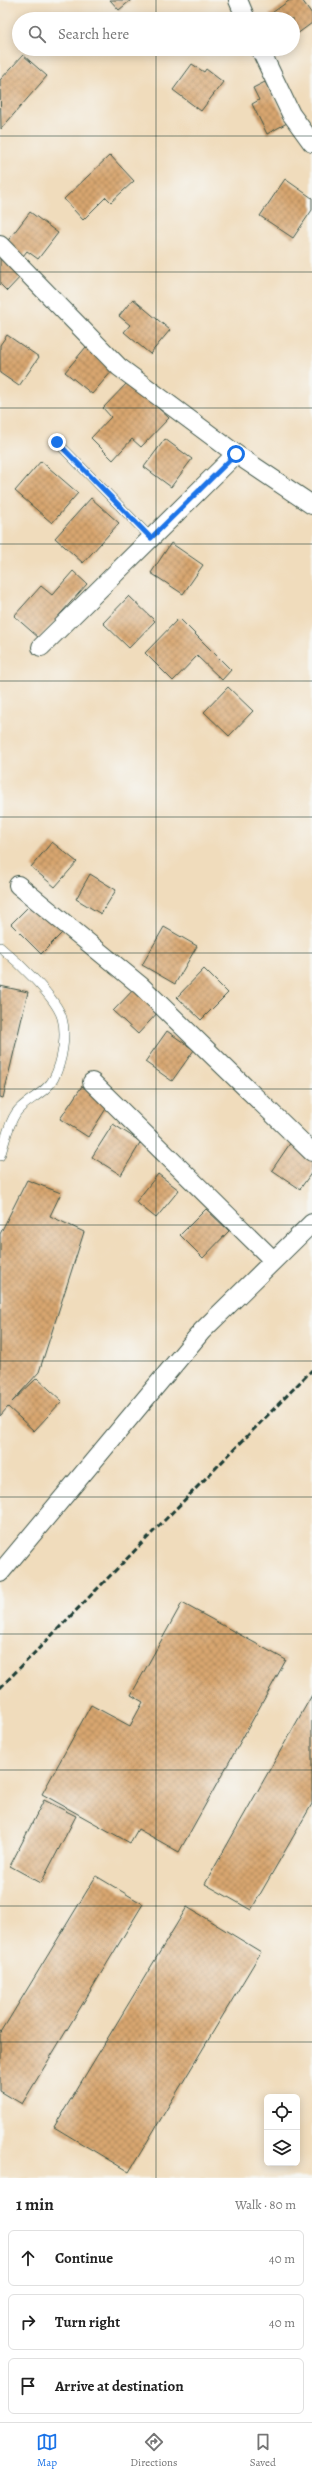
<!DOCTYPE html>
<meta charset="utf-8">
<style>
body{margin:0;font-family:Alegreya,serif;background:#f6f6f6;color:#222}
.controls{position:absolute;right:12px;bottom:12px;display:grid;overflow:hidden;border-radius:6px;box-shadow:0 2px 10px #0003}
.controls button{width:36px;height:36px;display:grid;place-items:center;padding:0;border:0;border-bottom:1px solid #e0e0e0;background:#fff;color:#222;font:20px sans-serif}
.stop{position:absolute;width:12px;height:12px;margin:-9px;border:3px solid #1a73e8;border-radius:50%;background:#fff}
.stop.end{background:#1a73e8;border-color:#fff;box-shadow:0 1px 4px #0008}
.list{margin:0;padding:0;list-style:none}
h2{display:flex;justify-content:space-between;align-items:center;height:52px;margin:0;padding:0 16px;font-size:17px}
h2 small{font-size:13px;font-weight:400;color:#767676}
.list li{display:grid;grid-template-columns:26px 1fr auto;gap:12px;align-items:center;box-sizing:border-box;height:56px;margin:0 8px 8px;padding:0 8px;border:1px solid #e0e0e0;border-radius:6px}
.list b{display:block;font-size:15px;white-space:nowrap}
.list em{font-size:13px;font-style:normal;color:#767676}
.icon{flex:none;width:22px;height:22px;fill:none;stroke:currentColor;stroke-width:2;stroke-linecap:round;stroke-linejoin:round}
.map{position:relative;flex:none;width:312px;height:2178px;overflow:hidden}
.search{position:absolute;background:#fff;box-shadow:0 2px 10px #0003;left:12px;right:12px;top:12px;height:44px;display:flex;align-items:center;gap:10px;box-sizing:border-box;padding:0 14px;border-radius:22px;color:#767676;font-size:15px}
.sheet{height:244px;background:#fff}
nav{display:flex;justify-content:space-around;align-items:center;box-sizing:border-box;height:56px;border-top:1px solid #e0e0e0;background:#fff;font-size:11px;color:#767676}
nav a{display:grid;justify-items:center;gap:2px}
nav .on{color:#1a73e8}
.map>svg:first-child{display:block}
.building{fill:url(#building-cross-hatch)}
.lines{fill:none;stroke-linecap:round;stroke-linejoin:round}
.lane-casing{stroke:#3e5548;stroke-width:10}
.street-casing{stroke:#3e5548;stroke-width:20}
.lane{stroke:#fff;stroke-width:9}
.street{stroke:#fff;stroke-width:18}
.rail{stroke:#1f3d34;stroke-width:3;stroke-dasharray:6 3;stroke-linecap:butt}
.route{stroke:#1a73e8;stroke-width:5}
.grid{fill:none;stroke:#1f3d34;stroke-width:1;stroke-opacity:0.55}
</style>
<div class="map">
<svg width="312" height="2178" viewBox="0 0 312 2178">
<defs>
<pattern id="building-cross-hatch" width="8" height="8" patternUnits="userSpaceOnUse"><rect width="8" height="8" fill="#d8a66f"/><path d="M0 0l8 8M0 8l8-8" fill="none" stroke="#af885c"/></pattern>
</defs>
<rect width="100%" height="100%" fill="#f6f6f2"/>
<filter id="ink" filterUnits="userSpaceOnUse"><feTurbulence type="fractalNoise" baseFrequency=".025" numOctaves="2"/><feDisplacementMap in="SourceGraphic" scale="8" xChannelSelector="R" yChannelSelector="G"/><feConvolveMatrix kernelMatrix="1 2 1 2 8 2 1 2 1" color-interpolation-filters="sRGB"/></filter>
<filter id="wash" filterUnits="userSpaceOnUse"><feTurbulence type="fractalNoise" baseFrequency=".012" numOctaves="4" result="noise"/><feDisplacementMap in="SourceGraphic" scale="16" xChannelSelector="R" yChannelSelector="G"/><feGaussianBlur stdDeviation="0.9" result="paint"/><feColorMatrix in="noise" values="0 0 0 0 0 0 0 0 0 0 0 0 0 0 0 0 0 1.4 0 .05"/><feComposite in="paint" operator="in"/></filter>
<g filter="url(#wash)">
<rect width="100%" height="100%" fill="#f0dcbc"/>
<g id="blocks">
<path class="building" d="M 110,0 L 131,0 L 119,10 Z
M 290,0 L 302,0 L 312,14 L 312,23 L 293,37 L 293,19 L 272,19 L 269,15 Z
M 23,55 L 47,76 L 1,129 L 0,80 Z
M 192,64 L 204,72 L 206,69 L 223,82 L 201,111 L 173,90 Z
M 265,82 L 287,123 L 267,134 L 252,104 L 259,100 L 253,88 Z
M 110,155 L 134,181 L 111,202 L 106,197 L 83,220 L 64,199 Z
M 285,179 L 312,198 L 312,210 L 293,238 L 260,216 Z
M 30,212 L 58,233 L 38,259 L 27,251 L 23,256 L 6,243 Z
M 0,253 L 23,274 L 7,291 L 0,284 Z
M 133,299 L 170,330 L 150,354 L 124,332 L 130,325 L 119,316 Z
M 7,335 L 39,357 L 19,386 L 0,373 L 0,345 Z
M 86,347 L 113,370 L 92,394 L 65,372 Z
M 129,381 L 169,418 L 141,447 L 132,439 L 113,460 L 91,438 L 111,417 L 103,408 Z
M 165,439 L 192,459 L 171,487 L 144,467 Z
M 41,461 L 78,493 L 52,523 L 15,491 Z
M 91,498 L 119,523 L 83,563 L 55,538 Z
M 171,543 L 203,565 L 183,594 L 151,573 Z
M 73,571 L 87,584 L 39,638 L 14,616 L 41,586 L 52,595 Z
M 129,596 L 155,621 L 129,648 L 103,623 Z
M 179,618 L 231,670 L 222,680 L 197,656 L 173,681 L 145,653 Z
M 228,687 L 253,711 L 229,736 L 204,712 Z
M 52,842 L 77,862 L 55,887 L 31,867 Z
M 90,874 L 116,890 L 101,914 L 76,899 Z
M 34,901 L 64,931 L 41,954 L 11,924 Z
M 164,927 L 197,946 L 175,984 L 142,965 Z
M 204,969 L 228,993 L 201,1020 L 177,997 Z
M 0,986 L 28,992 L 3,1098 L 0,1097 Z
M 136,987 L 160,1010 L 138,1034 L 113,1011 Z
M 167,1031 L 194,1050 L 172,1081 L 145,1062 Z
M 82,1086 L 109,1104 L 88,1137 L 60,1119 Z
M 113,1124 L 141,1142 L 121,1175 L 92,1157 Z
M 291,1142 L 312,1157 L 312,1172 L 300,1189 L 272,1170 Z
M 158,1174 L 179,1190 L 156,1218 L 136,1202 Z
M 27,1180 L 61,1193 L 50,1216 L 84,1232 L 39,1372 L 12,1402 L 37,1378 L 62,1401 L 34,1431 L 8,1407 L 0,1416 L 0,1234 Z
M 206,1209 L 229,1231 L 203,1258 L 180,1235 Z
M 182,1603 L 286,1660 L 179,1852 L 138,1829 L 130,1843 L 42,1794 L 91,1705 L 130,1726 L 143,1702 L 131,1695 Z
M 312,1695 L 312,1804 L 251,1910 L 205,1884 Z
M 44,1800 L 76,1816 L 41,1883 L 10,1866 Z
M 96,1876 L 143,1904 L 22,2104 L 0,2091 L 0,2034 Z
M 187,1907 L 261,1952 L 129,2172 L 54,2127 Z"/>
</g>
</g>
<g filter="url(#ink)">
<use href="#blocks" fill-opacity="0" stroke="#3e5548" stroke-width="1"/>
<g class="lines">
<g class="lane-casing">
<path id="lane" d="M 57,442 L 151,538
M 0,947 C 17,961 56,997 62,1018 C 67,1035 62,1062 54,1078 C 46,1094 23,1101 16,1113 C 8,1124 5,1143 0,1156"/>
</g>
<g class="street-casing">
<path id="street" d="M 238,0 L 246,19
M 260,49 L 291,114 L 312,143
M 0,245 L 119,367 L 236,454 L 312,505
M 41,647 L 236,454
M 18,885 L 141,986 L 312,1152
M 92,1082 L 273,1260
M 0,1573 L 202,1331 L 312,1223"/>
</g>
<use href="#lane" class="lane"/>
<use href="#street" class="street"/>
<path class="rail" d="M 0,1688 L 312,1370"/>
</g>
</g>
<g class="lines" filter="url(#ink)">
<path class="route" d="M 57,442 L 151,538 L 236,454"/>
</g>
<path class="grid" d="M 156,0 L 156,19M 156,49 L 156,2178M 0,136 L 312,136M 0,272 L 312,272M 0,408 L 312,408M 0,544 L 312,544M 0,681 L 312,681M 0,817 L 312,817M 0,953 L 312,953M 0,1089 L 312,1089M 0,1225 L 312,1225M 0,1361 L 312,1361M 0,1497 L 312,1497M 0,1634 L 312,1634M 0,1770 L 312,1770M 0,1906 L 312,1906M 0,2042 L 312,2042"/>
</svg>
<div class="controls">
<button><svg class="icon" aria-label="locate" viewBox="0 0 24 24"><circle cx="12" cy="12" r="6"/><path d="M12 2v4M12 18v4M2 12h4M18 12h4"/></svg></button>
<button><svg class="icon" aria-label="layers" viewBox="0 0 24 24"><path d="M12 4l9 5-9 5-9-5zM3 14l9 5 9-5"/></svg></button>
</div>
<div class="stop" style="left:236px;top:454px"></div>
<div class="stop end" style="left:57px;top:442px"></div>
<div class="search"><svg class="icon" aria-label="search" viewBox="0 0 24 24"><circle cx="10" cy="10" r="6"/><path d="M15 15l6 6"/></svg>Search here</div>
</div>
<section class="sheet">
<h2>1 min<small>Walk · 80 m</small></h2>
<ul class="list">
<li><svg class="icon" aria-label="ahead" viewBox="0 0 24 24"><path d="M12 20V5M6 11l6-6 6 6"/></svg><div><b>Continue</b></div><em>40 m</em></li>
<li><svg class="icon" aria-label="right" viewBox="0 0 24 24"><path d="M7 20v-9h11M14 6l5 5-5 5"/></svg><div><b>Turn right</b></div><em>40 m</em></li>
<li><svg class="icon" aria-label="arrive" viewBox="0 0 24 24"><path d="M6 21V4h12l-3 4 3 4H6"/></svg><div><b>Arrive at destination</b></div></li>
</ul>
</section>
<nav>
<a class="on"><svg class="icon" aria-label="map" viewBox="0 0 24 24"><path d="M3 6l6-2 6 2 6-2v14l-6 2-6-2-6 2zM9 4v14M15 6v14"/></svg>Map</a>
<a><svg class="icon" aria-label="directions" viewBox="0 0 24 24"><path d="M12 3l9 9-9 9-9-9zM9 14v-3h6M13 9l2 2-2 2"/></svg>Directions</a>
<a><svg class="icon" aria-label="saved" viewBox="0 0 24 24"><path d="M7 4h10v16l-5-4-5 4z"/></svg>Saved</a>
</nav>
